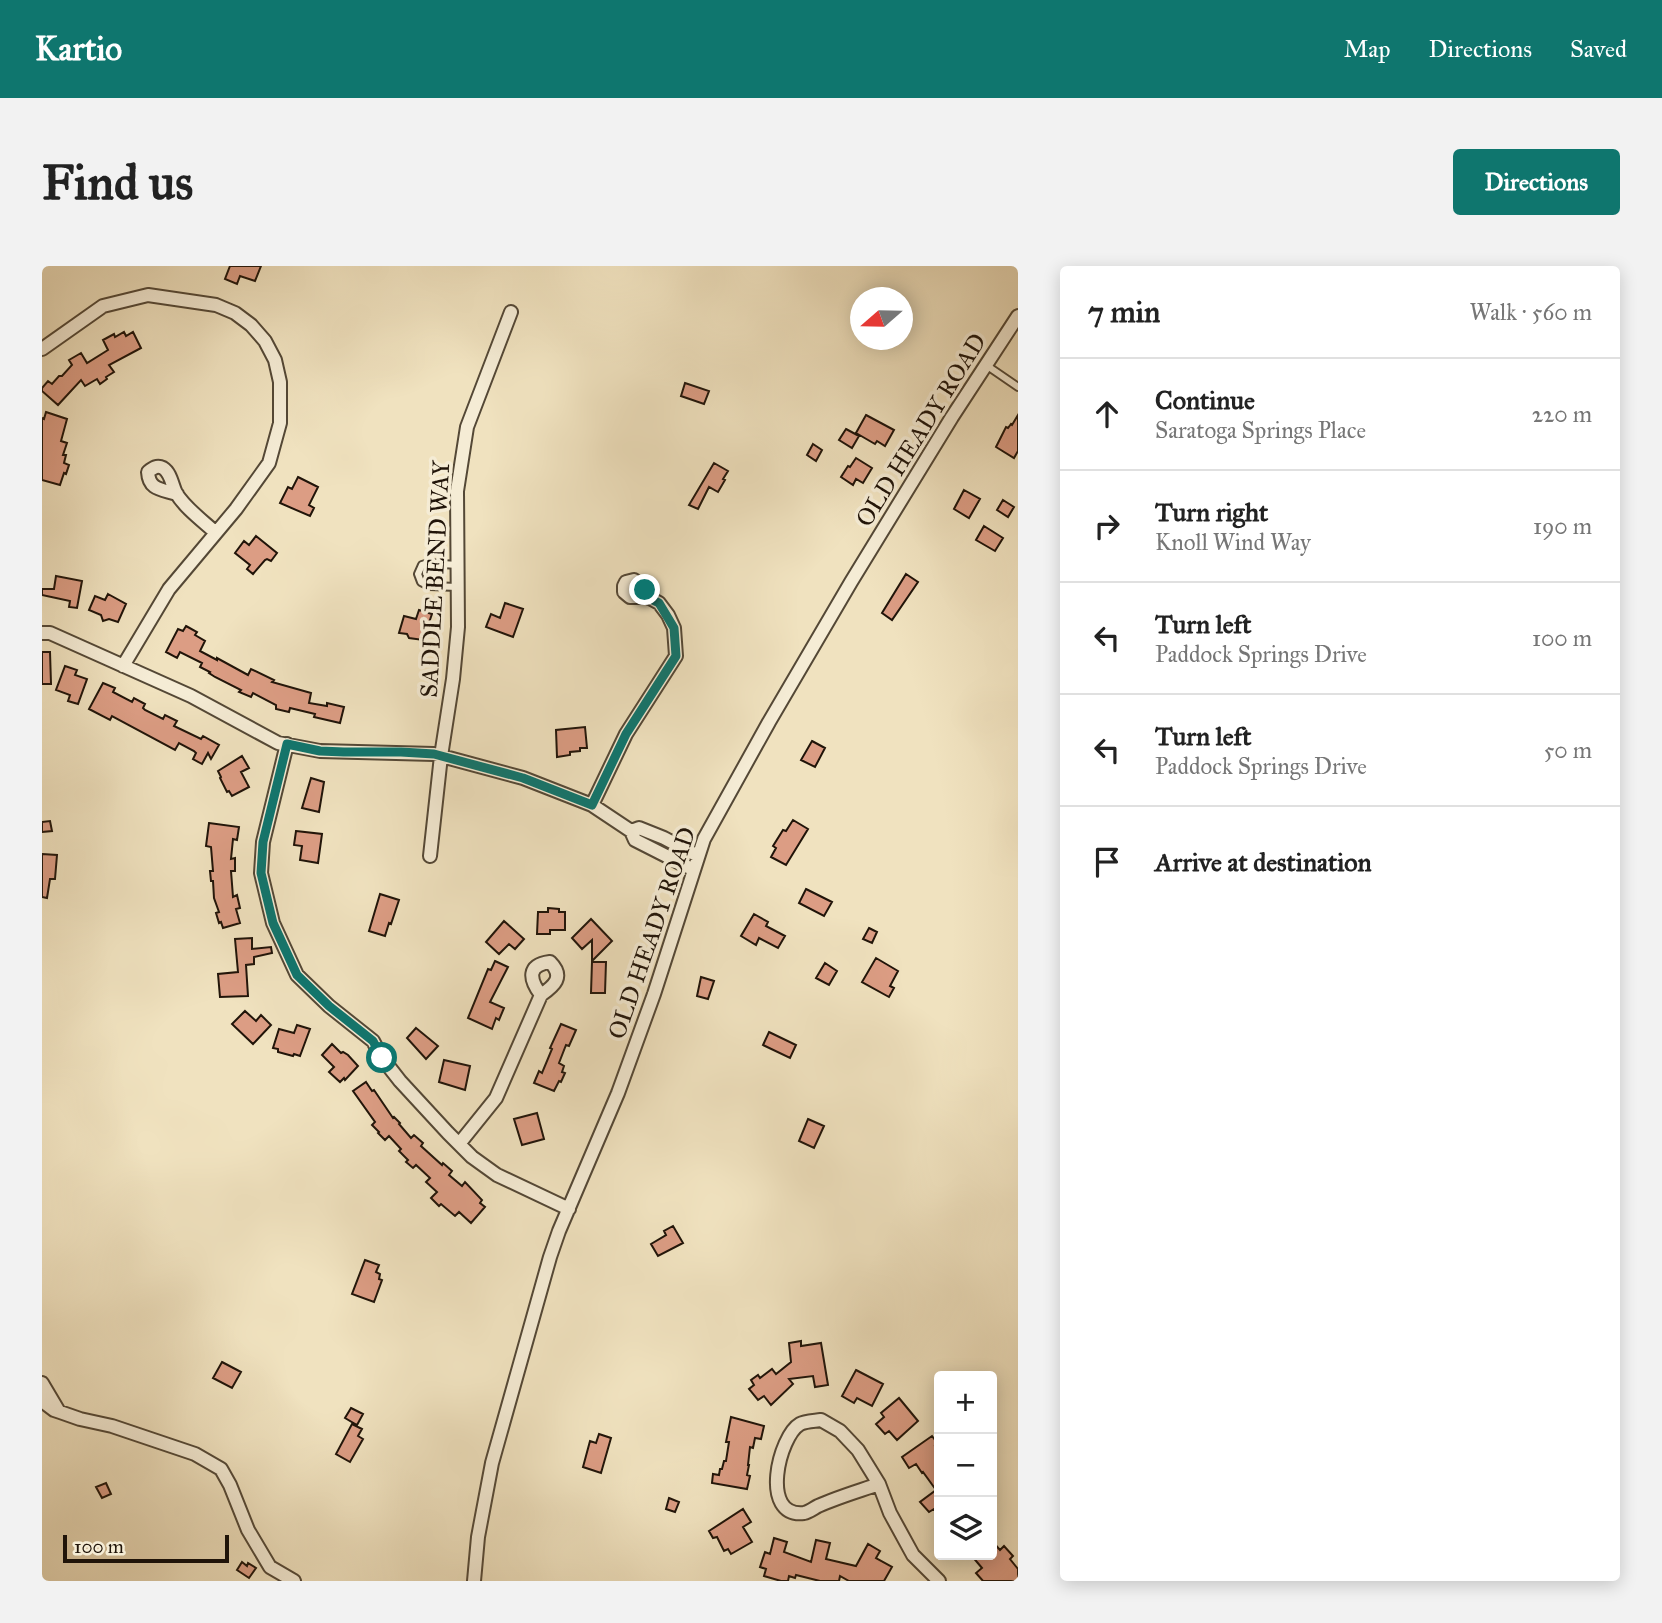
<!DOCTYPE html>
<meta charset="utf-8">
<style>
body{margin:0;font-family:"IM FELL Great Primer",serif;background:#f2f2f2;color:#222}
.controls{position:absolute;right:21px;bottom:21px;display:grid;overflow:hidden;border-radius:7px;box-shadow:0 4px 18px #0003}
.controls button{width:63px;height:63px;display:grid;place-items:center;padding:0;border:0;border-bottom:2px solid #e0e0e0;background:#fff;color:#222;font:35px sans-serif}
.compass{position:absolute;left:808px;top:21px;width:63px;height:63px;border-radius:50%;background:#fff;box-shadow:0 4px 18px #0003;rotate:250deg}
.scale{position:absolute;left:21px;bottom:18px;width:166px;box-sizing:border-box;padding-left:7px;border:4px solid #201409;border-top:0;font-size:19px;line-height:24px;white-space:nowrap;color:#201409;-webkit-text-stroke:5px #f5ecd5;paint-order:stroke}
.stop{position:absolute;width:21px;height:21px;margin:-16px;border:5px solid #0f766e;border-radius:50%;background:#fff}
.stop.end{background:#0f766e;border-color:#fff;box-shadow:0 2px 7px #0008}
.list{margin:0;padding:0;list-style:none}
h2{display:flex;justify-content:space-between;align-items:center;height:91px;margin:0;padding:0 28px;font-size:30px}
h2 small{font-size:23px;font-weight:400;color:#767676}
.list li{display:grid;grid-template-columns:46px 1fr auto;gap:21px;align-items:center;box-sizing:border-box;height:112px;padding:0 28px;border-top:2px solid #e0e0e0}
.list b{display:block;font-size:26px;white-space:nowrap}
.list p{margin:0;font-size:23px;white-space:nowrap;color:#767676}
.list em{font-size:23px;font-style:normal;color:#767676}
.icon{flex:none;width:38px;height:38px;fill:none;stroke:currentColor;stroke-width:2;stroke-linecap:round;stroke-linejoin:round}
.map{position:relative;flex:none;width:976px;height:1315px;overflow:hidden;border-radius:7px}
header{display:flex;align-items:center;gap:42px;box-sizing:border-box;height:98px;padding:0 35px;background:#0f766e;color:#fff}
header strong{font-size:33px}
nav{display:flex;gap:38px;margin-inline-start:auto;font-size:24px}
.intro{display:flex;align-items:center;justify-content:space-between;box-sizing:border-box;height:168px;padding:0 42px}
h1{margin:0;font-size:49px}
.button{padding:18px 32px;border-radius:7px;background:#0f766e;color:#fff;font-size:24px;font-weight:700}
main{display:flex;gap:42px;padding:0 42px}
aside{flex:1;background:#fff;border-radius:7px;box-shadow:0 4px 18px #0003}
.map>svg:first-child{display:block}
.building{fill:#dc9d84;stroke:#201409;stroke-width:2}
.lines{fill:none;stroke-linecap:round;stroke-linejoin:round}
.lane-casing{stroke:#544836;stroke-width:10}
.street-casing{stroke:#544836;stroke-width:16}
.lane{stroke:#f5ecd5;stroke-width:6}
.street{stroke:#f5ecd5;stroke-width:12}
.route{stroke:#0f766e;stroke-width:9}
.labels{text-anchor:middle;stroke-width:7;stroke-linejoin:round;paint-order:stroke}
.street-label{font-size:24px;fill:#201409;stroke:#f5ecd5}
</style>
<header>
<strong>Kartio</strong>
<nav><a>Map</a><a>Directions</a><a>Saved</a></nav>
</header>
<div class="intro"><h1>Find us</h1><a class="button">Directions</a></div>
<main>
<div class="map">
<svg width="976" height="1315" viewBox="0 0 976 1315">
<rect width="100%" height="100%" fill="#f0e2bf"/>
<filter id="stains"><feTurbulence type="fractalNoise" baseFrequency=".00286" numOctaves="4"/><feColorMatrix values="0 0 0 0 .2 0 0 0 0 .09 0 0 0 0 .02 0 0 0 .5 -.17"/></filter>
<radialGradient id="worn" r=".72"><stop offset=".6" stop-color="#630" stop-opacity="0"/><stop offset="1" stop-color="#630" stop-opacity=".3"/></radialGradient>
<path class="building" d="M 188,0 L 219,0 L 213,15 L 198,10 L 195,18 L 183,13 Z
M 82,66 L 84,70 L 91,66 L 99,82 L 67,99 L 72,106 L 64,111 L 65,113 L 58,118 L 55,113 L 43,120 L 39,114 L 16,139 L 0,125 L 0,122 L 6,115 L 10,118 L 17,110 L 20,110 L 30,99 L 27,94 L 39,87 L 45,97 L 66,84 L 61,74 L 72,68 L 73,71 Z
M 643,117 L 667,125 L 662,138 L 639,130 Z
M 4,146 L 25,153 L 19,175 L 25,177 L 21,189 L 24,189 L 22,197 L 27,199 L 24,208 L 22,207 L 18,219 L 0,214 L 0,152 L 2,153 Z
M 824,149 L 852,164 L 843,180 L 835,175 L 833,178 L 814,167 Z
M 976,149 L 976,185 L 972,192 L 954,181 L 964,161 L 966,162 L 969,158 L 970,159 Z
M 804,163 L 817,170 L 810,182 L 797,174 Z
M 771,178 L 780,184 L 774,195 L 765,189 Z
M 814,192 L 830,202 L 821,217 L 814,213 L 811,219 L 799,211 L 806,200 L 808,201 Z
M 672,197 L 686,205 L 681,213 L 683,214 L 676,226 L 667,221 L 656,243 L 647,239 Z
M 256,211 L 276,221 L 267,239 L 272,242 L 268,250 L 238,237 L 246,221 L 250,223 Z
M 922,224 L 938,233 L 927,252 L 912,243 Z
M 961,234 L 972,241 L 966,251 L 955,244 Z
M 942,260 L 961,272 L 953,285 L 934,274 Z
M 214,270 L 235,287 L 229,295 L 225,293 L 223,294 L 211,308 L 205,303 L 208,299 L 193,287 L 202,275 L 207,279 Z
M 864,308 L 876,316 L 850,354 L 840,347 Z
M 14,310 L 40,315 L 35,342 L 27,341 L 28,335 L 0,329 L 0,323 L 12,323 Z
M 66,328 L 84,338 L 76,356 L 67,353 L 61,355 L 59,349 L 47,344 L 53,330 L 63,334 Z
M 463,337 L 481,343 L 471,371 L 444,361 L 449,348 L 458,352 Z
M 377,344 L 390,348 L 381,374 L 367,372 L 365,368 L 357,367 L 362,350 L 374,353 Z
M 144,360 L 155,366 L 153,369 L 163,375 L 158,385 L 175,394 L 175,392 L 206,409 L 209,403 L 232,414 L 230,416 L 269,427 L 267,437 L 285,440 L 285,437 L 302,441 L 298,457 L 272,451 L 273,448 L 248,442 L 247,446 L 234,443 L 234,439 L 211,427 L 209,431 L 197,426 L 199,424 L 173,411 L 167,407 L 168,406 L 158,401 L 160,397 L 138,386 L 135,392 L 124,386 L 136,363 L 141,365 Z
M 0,386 L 8,386 L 9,418 L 0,418 Z
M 23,400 L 35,404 L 33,409 L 45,413 L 36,438 L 26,435 L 28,429 L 14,424 Z
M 61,417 L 73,422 L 71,426 L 90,436 L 92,432 L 103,438 L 101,442 L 103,444 L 121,453 L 123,449 L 135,455 L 132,460 L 159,473 L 161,470 L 177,479 L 169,493 L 166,487 L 160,498 L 151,493 L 154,487 L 152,485 L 137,477 L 133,484 L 70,450 L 68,454 L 47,443 Z
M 543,461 L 545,482 L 538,482 L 538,485 L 528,486 L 528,489 L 515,491 L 514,464 Z
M 770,475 L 783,482 L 773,501 L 759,494 Z
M 200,490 L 207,502 L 199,506 L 207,521 L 190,530 L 187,525 L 185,526 L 178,512 L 179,511 L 176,505 Z
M 269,512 L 282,516 L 277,546 L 260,542 Z
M 751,554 L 766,563 L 744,599 L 729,591 L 734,582 L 731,580 L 741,564 L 744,565 Z
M 8,555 L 10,565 L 0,566 L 0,556 Z
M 167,557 L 197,561 L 195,574 L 191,573 L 189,593 L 193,592 L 193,605 L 189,605 L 191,631 L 195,629 L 198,642 L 194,643 L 198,657 L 181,662 L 179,656 L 177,657 L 174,647 L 177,646 L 172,632 L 171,615 L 169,615 L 168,605 L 171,605 L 169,581 L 164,580 Z
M 254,565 L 280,568 L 276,597 L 258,594 L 260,580 L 252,579 Z
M 0,588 L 15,589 L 13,613 L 8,613 L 5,632 L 0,631 Z
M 764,623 L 790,636 L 782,650 L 757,637 Z
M 338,628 L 357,634 L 349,658 L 347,657 L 343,670 L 327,665 Z
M 506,642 L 517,643 L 517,646 L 523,646 L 523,664 L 508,664 L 508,668 L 495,668 L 496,646 L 506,646 Z
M 712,648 L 726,656 L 724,660 L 743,670 L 736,682 L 717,672 L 714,679 L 699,670 Z
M 549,653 L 570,675 L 550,695 L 550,674 L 540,683 L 530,672 Z
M 462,655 L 482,673 L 473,683 L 467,678 L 457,688 L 444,676 Z
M 827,662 L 835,666 L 830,677 L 821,673 Z
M 210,672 L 210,683 L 229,681 L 230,687 L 212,691 L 212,698 L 204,699 L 206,730 L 178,731 L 176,708 L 196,706 L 193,673 Z
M 834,692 L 856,705 L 848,720 L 852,722 L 847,731 L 820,716 Z
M 453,695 L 466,701 L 448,736 L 462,742 L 457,754 L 454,752 L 450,763 L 426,752 L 446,703 L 449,704 Z
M 550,696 L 564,696 L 563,727 L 549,727 Z
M 783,697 L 795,705 L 787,719 L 774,712 Z
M 659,711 L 672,715 L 666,733 L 655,730 Z
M 203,745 L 214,755 L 219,749 L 229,759 L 211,778 L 190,758 Z
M 519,758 L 534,764 L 527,780 L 524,779 L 517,797 L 522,800 L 520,806 L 523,807 L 519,816 L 517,815 L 512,825 L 492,817 L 497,805 L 500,807 L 510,783 L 508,782 Z
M 255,759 L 268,763 L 258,790 L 252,788 L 251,790 L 236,786 L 236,783 L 231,782 L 237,763 L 252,767 Z
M 374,762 L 396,780 L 384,793 L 365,772 Z
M 727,766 L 754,779 L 748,792 L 721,779 Z
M 290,778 L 299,787 L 301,786 L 306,789 L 316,800 L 303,814 L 302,812 L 298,816 L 287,806 L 292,801 L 280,789 Z
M 402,794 L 428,800 L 423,824 L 397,816 Z
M 324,816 L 330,825 L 332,824 L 351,852 L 352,851 L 358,857 L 357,858 L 369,872 L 372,869 L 381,877 L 379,880 L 400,899 L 401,897 L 410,905 L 407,909 L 420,920 L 423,916 L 440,934 L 438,937 L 443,941 L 429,957 L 417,946 L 413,950 L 399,938 L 397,940 L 389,932 L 395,926 L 384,916 L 388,912 L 374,899 L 371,902 L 364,896 L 366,894 L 357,885 L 359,883 L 347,870 L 343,874 L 336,867 L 337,866 L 330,859 L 333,856 L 311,825 Z
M 495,847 L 502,873 L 480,879 L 472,853 Z
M 766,853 L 782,860 L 772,882 L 757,875 Z
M 631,960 L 641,977 L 616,990 L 609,978 L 624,969 L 622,965 Z
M 323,994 L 337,999 L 334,1006 L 338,1008 L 337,1013 L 340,1014 L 332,1036 L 310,1028 Z
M 759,1075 L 759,1080 L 779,1077 L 786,1119 L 773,1121 L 771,1110 L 747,1113 L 751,1118 L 729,1139 L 722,1130 L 716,1134 L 707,1123 L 712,1119 L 709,1114 L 716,1109 L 718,1112 L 730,1103 L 734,1108 L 749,1096 L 747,1077 Z
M 180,1096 L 199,1106 L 190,1122 L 171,1112 Z
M 814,1104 L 841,1118 L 830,1140 L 815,1132 L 812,1137 L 800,1130 Z
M 857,1132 L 876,1155 L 855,1174 L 847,1165 L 843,1168 L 834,1158 L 842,1151 L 839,1147 Z
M 309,1142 L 321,1148 L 315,1159 L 303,1152 Z
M 689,1151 L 722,1160 L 719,1173 L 713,1172 L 711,1182 L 708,1181 L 706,1199 L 707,1199 L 705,1209 L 708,1210 L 705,1223 L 670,1217 L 671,1208 L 677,1209 L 678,1203 L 680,1203 L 682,1195 L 684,1195 L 687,1176 L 684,1176 Z
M 310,1158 L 320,1163 L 316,1170 L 321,1173 L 308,1196 L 294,1188 Z
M 557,1168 L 569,1172 L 559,1207 L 541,1201 L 548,1175 L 554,1177 Z
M 890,1170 L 896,1178 L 893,1180 L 897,1186 L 897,1249 L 892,1243 L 887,1246 L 878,1236 L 894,1224 L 881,1206 L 880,1207 L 874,1198 L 867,1202 L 860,1191 Z
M 64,1217 L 69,1228 L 60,1232 L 54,1221 Z
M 627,1232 L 637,1236 L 633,1246 L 624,1243 Z
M 701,1243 L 709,1256 L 701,1261 L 710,1276 L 689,1288 L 686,1283 L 682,1285 L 675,1271 L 671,1272 L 667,1265 Z
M 732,1272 L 745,1276 L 742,1286 L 769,1296 L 774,1274 L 788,1277 L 784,1293 L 814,1300 L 826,1278 L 838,1285 L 834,1292 L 850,1301 L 842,1315 L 807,1315 L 798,1310 L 797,1315 L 778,1315 L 754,1309 L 753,1312 L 747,1310 L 746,1315 L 739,1315 L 722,1310 L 724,1303 L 718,1301 L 723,1286 L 728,1288 Z
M 950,1275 L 958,1284 L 962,1280 L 971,1290 L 968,1293 L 976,1303 L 976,1315 L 941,1315 L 934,1307 L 940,1302 L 929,1289 L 950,1289 Z
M 200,1296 L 205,1300 L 206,1297 L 214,1302 L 207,1312 L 195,1304 Z"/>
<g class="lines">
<g class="lane-casing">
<path id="lane" d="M 944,99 L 976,121
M 415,299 L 387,297 L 380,299 L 376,308 L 379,316 L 387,320 L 416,321"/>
</g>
<g class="street-casing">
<path id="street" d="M 0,83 L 61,40 L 106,29 L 174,39 L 193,47 L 209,59 L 223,75 L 233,94 L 238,116 L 238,157 L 227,197 L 194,243 L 127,323 L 81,400
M 135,228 C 119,223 107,224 106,206 C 111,202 115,199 121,202 C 129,207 130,219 134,227 C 143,242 161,255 174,267
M 0,367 L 8,367 L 149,430 L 236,477 L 278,485 L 392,488 L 481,512 L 550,539 L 589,565 L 593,574 L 652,604
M 245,478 L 221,576 L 219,607 L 231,657 L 255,709 L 287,740 L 331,775 L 340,792 L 358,815 L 406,867 L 430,891 L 455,909 L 527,943
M 550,539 L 584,468 L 634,390 L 632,362 L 626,349 L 617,337 L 606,331 L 588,331 L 582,326 L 582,320 L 584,316 L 592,314 L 603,324 L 607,332
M 589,565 L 597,562 L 622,572 L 656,590
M 388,590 L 399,490 L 411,413 L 416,361 L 415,225 L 425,161 L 469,46
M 417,878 L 454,832 L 499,729 C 512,720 523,711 508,696 C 485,699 487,713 499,729
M 0,1117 L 16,1144
M 0,1135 L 12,1144 L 18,1146 L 38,1153 L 70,1160 L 153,1188 L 179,1203 L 188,1219 L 206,1264 L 228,1301 L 252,1315
M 837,1218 C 817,1225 796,1231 776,1240 C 772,1242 767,1246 762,1247 C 717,1252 737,1170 758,1158 C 763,1155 773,1155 779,1154 L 798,1165 L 816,1184 L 837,1218 L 848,1247 L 871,1289 L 897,1315
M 432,1315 L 436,1271 L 450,1197 L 508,991 L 517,965 L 576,827 L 612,728 L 662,573 L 727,456 L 809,316 L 910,151 L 976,50"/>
</g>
<use href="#lane" class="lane"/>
<use href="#street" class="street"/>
</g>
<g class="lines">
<path class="route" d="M 340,792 L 331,775 L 287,740 L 255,709 L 231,657 L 219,607 L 221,576 L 245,478 L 278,485 L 302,486 L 359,486 L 392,488 L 481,512 L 550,539 L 584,468 L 634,390 L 632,362 L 617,337 L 607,332 L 603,324"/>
</g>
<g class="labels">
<g class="street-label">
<text transform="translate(879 164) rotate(-58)" y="8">OLD HEADY ROAD</text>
<text transform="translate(393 313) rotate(-87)" y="8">SADDLE BEND WAY</text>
<text transform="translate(610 667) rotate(-71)" y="8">OLD HEADY ROAD</text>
</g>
</g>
<rect width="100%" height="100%" filter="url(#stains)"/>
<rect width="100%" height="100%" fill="url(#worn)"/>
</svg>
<div class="controls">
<button>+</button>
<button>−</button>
<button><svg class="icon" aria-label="layers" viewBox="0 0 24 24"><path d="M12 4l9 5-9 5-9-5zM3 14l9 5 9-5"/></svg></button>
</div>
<svg class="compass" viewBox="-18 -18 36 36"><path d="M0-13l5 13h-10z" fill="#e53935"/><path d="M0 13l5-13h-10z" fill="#767676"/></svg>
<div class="scale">100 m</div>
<div class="stop" style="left:340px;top:792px"></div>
<div class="stop end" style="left:603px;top:324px"></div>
</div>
<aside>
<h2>7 min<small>Walk · 560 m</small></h2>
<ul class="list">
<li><svg class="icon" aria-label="ahead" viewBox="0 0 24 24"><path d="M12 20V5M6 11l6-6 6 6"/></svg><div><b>Continue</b><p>Saratoga Springs Place</p></div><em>220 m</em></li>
<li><svg class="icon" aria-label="right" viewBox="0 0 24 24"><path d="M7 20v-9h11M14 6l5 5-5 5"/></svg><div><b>Turn right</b><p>Knoll Wind Way</p></div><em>190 m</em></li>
<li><svg class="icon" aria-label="left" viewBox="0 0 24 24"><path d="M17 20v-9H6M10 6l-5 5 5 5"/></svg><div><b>Turn left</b><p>Paddock Springs Drive</p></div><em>100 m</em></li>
<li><svg class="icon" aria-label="left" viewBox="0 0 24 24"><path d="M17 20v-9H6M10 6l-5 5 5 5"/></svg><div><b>Turn left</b><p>Paddock Springs Drive</p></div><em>50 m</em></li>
<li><svg class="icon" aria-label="arrive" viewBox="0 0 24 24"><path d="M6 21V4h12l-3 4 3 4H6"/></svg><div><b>Arrive at destination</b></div></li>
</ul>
</aside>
</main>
